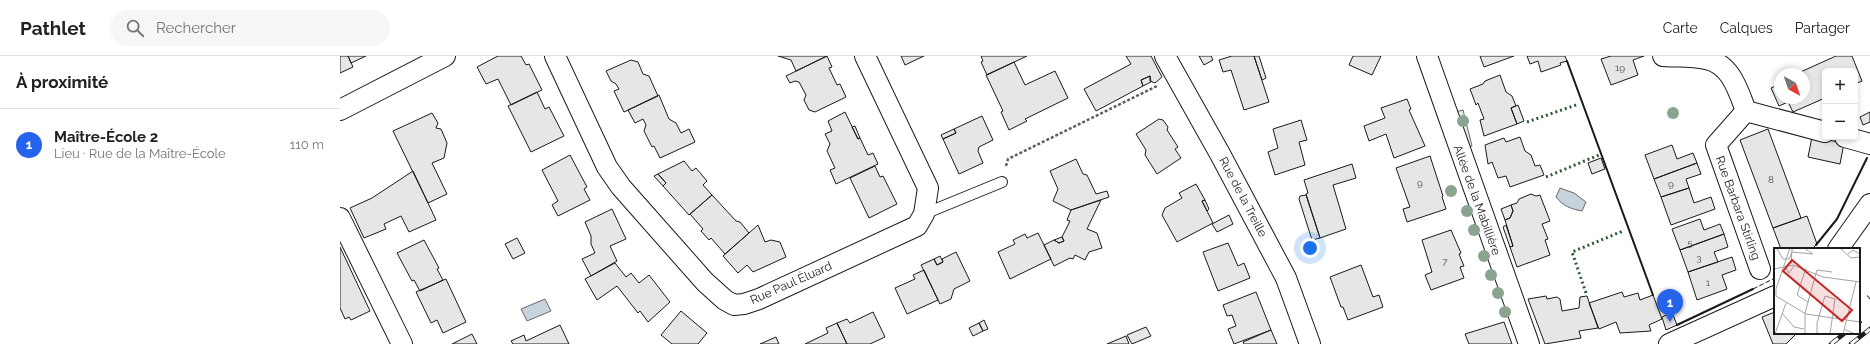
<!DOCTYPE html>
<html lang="fr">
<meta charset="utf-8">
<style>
body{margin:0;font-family:Raleway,sans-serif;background:#f6f6f6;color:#202124}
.controls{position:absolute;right:12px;top:12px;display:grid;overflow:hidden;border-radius:6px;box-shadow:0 2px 6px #0003}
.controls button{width:36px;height:36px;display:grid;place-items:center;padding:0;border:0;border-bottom:1px solid #e0e0e0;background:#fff;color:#202124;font:20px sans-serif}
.compass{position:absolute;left:1434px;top:12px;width:36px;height:36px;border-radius:50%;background:#fff;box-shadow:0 2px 6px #0003;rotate:140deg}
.you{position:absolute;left:970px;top:192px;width:14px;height:14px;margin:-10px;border:3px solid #fff;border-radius:50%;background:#1a73e8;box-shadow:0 0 0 6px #1a73e833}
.badge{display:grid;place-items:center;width:26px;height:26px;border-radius:50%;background:#2563eb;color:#fff;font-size:13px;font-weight:700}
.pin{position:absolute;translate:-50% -33px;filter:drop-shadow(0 1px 2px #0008)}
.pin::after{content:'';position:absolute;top:21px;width:14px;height:12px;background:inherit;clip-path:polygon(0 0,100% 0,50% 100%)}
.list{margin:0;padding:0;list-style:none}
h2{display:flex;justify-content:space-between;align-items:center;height:52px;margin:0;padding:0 16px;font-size:17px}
h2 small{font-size:13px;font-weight:400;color:#757577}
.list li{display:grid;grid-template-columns:26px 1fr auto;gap:12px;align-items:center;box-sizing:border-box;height:72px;padding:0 16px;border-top:1px solid #e0e0e0}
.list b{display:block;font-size:15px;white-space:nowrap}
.list p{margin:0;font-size:13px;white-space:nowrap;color:#757577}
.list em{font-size:13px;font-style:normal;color:#757577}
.icon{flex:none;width:22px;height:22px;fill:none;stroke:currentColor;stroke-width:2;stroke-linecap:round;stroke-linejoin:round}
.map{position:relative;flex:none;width:1530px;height:288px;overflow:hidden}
header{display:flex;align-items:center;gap:24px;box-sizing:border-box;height:56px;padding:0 20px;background:#fff;border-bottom:1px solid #e0e0e0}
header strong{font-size:19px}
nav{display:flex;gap:22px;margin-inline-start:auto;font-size:14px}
.search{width:280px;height:36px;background:#f6f6f6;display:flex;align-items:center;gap:10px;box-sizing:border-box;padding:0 14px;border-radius:22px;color:#757577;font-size:15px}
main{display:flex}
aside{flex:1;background:#fff}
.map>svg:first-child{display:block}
.green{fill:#e0efe3;stroke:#6a6a6a}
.water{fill:#c6d2dc;stroke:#6a6a6a}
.building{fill:#e6e6e6;stroke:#1a1a1a}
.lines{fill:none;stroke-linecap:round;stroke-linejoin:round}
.service-casing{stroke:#1a1a1a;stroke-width:12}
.minor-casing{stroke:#1a1a1a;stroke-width:22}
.path{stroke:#5f5f5f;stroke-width:2.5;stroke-dasharray:3 2;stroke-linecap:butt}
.service{stroke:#fff;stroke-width:10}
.minor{stroke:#fff;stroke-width:20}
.rail-casing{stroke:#1a1a1a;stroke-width:4.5}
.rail{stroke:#fff;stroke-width:3;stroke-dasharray:9;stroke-linecap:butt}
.minor-bridge-casing{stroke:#1a1a1a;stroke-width:22;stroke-linecap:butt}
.minor-bridge{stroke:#fff;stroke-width:20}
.hedge{stroke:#2b5a34;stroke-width:3;stroke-dasharray:2 3;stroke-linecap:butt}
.fence{stroke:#1a1a1a;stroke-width:1;stroke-dasharray:5 2;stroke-linecap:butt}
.wall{stroke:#1a1a1a;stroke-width:2}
.tree{fill:#8aa48f}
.labels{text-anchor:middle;stroke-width:3;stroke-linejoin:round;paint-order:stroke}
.number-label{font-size:10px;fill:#4d4d4d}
.street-label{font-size:12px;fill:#1a1a1a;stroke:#fff}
.inset-road{fill:none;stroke:#a3a3a3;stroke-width:1}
.view{fill:#c62828;fill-opacity:0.15;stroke:#c62828;stroke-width:2}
.inset-edge{fill:none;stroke:#1a1a1a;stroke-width:2}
</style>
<header>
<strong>Pathlet</strong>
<div class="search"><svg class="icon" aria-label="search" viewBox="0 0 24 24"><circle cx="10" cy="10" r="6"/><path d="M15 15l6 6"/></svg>Rechercher</div>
<nav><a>Carte</a><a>Calques</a><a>Partager</a></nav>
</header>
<main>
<aside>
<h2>À proximité<small></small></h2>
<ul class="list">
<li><span class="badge">1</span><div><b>Maître-École 2</b><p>Lieu · Rue de la Maître-École</p></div><em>110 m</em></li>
</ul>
</aside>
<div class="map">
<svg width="1530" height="288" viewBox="0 0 1530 288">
<rect width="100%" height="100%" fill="#fff"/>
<path class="green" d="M 1123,54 L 1132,90 L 1129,91 L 1115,56 Z"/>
<path class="water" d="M 1220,132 L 1234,137 L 1246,146 L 1242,155 C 1231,153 1223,150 1216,141 Z
M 205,243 L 211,255 L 187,265 L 181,253 Z"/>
<path class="building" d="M 0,0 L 8,0 L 13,11 L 0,17 Z
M 8,0 L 26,0 L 11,7 Z
M 158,0 L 181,0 L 186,9 L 189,8 L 202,34 L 171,49 L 158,23 L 146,28 L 137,11 Z
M 438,0 L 487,0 L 456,15 L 451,4 Z
M 487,0 L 492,11 L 489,12 L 497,29 L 500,28 L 506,41 L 475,56 L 469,54 L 464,44 L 466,39 L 459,26 L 455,25 L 450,27 L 446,20 Z
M 561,0 L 584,0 L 565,9 Z
M 641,0 L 687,0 L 647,19 L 641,6 L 643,5 Z
M 786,0 L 811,0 L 822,21 L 815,27 L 810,25 L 810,20 L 801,24 L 803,30 L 756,55 L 744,33 L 791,8 Z
M 859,0 L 871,0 L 873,4 L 864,9 Z
M 892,0 L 914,0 L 929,46 L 904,54 L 891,14 L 883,16 L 879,4 Z
M 914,0 L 919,0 L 926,22 L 922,24 Z
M 1013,0 L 1041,0 L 1032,19 L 1009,9 Z
M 1140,0 L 1174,0 L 1144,11 Z
M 1187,0 L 1225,0 L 1227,5 L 1220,7 L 1221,9 L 1201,16 L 1198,5 L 1190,8 Z
M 1271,0 L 1304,0 L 1293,4 L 1298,19 L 1271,29 L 1261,3 Z
M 1496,0 L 1512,0 L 1522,25 L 1515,28 L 1515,15 L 1485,15 L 1485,42 L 1453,56 L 1448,46 L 1439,50 L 1431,32 L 1440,28 L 1440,42 L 1464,42 L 1464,18 L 1456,18 Z
M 291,4 L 298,6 L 303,18 L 309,20 L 318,40 L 284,56 L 274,35 L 279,33 L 276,28 L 271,25 L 266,15 Z
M 674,6 L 685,29 L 715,15 L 728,42 L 685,63 L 687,65 L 669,74 L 661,56 L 663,55 L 646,19 Z
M 1160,19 L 1166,36 L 1172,40 L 1176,50 L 1171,52 L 1177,68 L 1144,80 L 1140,64 L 1144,63 L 1138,47 L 1136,49 L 1130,33 L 1143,28 L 1145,25 Z
M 810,20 L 811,26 L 803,30 L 801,24 Z
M 197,36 L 205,53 L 209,51 L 224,80 L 191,96 L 168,50 Z
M 319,39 L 329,63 L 336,67 L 341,77 L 349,73 L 355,86 L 320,102 L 314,90 L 312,91 L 304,75 L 306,69 L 303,63 L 295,67 L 288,54 Z
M 1067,43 L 1071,53 L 1069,54 L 1085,90 L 1054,102 L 1046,78 L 1029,85 L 1024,70 L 1045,62 L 1041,52 Z
M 1178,49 L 1184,65 L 1177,68 L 1171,52 Z
M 505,56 L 518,83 L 520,82 L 528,99 L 533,97 L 538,108 L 496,128 L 490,114 L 495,112 L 487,95 L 490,88 L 485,78 L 492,75 L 488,65 Z
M 1530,56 L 1530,66 L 1523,69 L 1520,61 Z
M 92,57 L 98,67 L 96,72 L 101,73 L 107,87 L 104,102 L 92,107 L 107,138 L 88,147 L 53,75 Z
M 642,60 L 653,84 L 639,91 L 638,95 L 643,107 L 619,118 L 603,83 L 616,77 L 614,73 Z
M 819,63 L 823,64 L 828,71 L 827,74 L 838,91 L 835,93 L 841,102 L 817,118 L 805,99 L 806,94 L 796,78 Z
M 961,64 L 967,84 L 959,86 L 965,109 L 935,119 L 928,96 L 938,92 L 933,73 Z
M 515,70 L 520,82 L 518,83 L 512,71 Z
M 614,73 L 616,77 L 603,83 L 601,79 Z
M 1428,73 L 1461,162 L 1433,172 L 1400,84 Z
M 1180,81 L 1185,95 L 1191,99 L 1195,110 L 1200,109 L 1204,119 L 1170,131 L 1166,120 L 1158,122 L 1152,106 L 1148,108 L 1145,89 L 1164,82 L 1166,86 Z
M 1472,81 L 1504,87 L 1500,108 L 1468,101 Z
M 1332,89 L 1337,103 L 1353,97 L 1357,107 L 1314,123 L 1305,99 Z
M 230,99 L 247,131 L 244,133 L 250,144 L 218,160 L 212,149 L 218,145 L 202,114 Z
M 1090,100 L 1103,140 L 1102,141 L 1106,153 L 1067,166 L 1063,153 L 1070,151 L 1056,112 Z
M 1261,102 L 1265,113 L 1252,118 L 1248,107 Z
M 736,103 L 743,118 L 747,119 L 756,138 L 767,135 L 769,141 L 731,154 L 713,145 L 718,133 L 710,115 Z
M 344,105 L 352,115 L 356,112 L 367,125 L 363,129 L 372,139 L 349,159 L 323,130 L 326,127 L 318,118 Z
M 1357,107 L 1361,118 L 1346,123 L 1349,132 L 1321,141 L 1314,123 Z
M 1012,108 L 1016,122 L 993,129 L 1006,173 L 980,182 L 966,138 L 968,137 L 964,124 Z
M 535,110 L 540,121 L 543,120 L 557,148 L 529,162 L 510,122 Z
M 73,115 L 96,164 L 69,176 L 61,160 L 44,168 L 46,173 L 24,182 L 10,152 L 32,142 Z
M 318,118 L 326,127 L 323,130 L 314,120 Z
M 856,128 L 865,144 L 862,145 L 873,167 L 837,186 L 822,159 L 825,152 L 842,142 L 839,137 Z
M 1349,132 L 1354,147 L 1371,141 L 1375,153 L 1331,169 L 1321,141 Z
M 1191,138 L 1196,140 L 1200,139 L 1210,165 L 1202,168 L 1208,183 L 1205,184 L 1210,199 L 1177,211 L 1170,191 L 1173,190 L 1165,164 L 1170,162 L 1173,155 L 1171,149 L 1177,147 L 1179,143 Z
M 372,139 L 396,165 L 400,166 L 409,177 L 385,198 L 371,182 L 369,184 L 361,175 L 363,173 L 350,158 Z
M 966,139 L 980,182 L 972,184 L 959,143 L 960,140 Z
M 761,144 L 747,173 L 757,177 L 762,192 L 749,196 L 745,204 L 735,199 L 733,203 L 730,202 L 714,210 L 704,189 L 714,184 L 719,187 L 724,185 L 722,181 L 730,165 L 727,164 L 731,154 Z
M 865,144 L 869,153 L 867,155 L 862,145 Z
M 1171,149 L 1173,155 L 1170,162 L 1165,164 L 1161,153 Z
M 272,153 L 286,183 L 270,190 L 277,205 L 251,220 L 242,203 L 255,197 L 251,188 L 251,180 L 245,166 Z
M 889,159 L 893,168 L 877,176 L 872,168 Z
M 1467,160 L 1477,188 L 1472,193 L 1441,193 L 1433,172 Z
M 1360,163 L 1364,174 L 1380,168 L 1384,178 L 1340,194 L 1332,173 Z
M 418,169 L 425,186 L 431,184 L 440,186 L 446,201 L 413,216 L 407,209 L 398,217 L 383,200 Z
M 1166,169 L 1173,190 L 1170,191 L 1163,171 Z
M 1111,174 L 1121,197 L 1119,198 L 1124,210 L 1120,211 L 1124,222 L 1091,234 L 1085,219 L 1092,216 L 1082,184 Z
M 698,177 L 711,203 L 670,223 L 658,196 L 675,188 L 673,184 L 685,178 L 687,182 Z
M 1384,178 L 1388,191 L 1374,196 L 1378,206 L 1348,216 L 1340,194 Z
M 722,181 L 724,185 L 719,187 L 714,184 Z
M 177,182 L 185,197 L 173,203 L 165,188 Z
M 84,184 L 99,212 L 97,213 L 103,224 L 80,235 L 74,224 L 72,225 L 57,197 Z
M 888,187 L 898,210 L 904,207 L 910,222 L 878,235 L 863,196 Z
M 0,191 L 30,255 L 11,264 L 9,261 L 5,263 L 0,252 Z
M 616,196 L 630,225 L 614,233 L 611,243 L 600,248 L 581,209 L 594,203 L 597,209 L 603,206 L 602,203 Z
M 600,200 L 603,206 L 597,209 L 594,203 Z
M 1392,201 L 1396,214 L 1382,219 L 1387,233 L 1357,244 L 1348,216 Z
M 275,207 L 286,221 L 291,217 L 299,227 L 309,219 L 330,246 L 308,266 L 300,255 L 298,257 L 277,230 L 257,244 L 245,223 Z
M 1021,209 L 1033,241 L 1039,239 L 1043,251 L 1008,264 L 1003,251 L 1001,251 L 990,221 Z
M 584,214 L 598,244 L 567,258 L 555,232 L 575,223 L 573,219 Z
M 106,223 L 126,266 L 103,277 L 97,264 L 91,267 L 76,236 Z
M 916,236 L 931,274 L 894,288 L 888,273 L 896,270 L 892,259 L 887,260 L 883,249 Z
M 1282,236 L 1284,241 L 1298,237 L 1300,244 L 1313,239 L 1322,263 L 1309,269 L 1311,275 L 1280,277 L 1276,266 L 1259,273 L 1249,247 Z
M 1206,240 L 1207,243 L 1217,241 L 1220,243 L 1222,255 L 1239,252 L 1240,241 L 1247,240 L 1258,272 L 1239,275 L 1241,282 L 1205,288 L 1188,243 Z
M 341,255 L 367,277 L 358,288 L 332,288 L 321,279 Z
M 533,256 L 545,281 L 530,288 L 507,288 L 497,267 L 507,263 L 510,267 Z
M 1332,256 L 1337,269 L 1326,274 L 1322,261 Z
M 1435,256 L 1435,277 L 1457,277 L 1446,288 L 1433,288 L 1422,261 Z
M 644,264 L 648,273 L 643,275 L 639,267 Z
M 1164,266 L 1172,288 L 1129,288 L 1125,278 Z
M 497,267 L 507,288 L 465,288 L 488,277 L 486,272 Z
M 639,267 L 643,275 L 633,280 L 629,272 Z
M 220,269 L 229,288 L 173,288 L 171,285 L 184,279 L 186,285 Z
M 806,271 L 811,280 L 792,288 L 787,279 Z
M 931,274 L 937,288 L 904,288 L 903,286 Z
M 132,278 L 137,288 L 112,288 Z
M 786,280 L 789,288 L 767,288 Z
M 436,281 L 439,288 L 420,288 Z"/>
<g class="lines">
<g class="service-casing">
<path id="service" d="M 584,158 L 662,126"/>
</g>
<g class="minor-casing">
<path id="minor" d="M 215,0 L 267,111 L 281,131 L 365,226 L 385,244 L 394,249 L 404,248 L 419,243 L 577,170 L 584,158 L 588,132 L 525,0
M 825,0 L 880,98 L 946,222 L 970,288
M 1087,0 L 1189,288
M 1323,0 C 1337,1 1353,0 1366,3 C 1391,8 1398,34 1406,55
M 0,54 L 105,0
M 1505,81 L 1530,88
M 0,162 L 62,288
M 1498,193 L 1530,148
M 1420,213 L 1376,89 L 1406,55 L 1485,76
M 1329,288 L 1435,240"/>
</g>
<path class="path" d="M 666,110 L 668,103 L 817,30"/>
<use href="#service" class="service"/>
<use href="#minor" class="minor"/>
<g class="rail-casing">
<path id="rail" d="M 1519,266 L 1530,257
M 1491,288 L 1505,277
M 1511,288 L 1530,273"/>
</g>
<use href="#rail" class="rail"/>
<g class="minor-bridge-casing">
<path id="minor-bridge" d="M 1519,246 L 1530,260"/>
</g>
<use href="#minor-bridge" class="minor-bridge"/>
<path class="hedge" d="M 1187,66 L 1239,48
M 1206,121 L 1259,99
M 1246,237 L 1232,196 L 1283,175"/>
<path class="fence" d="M 1413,233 L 1435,222"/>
<path class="wall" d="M 1227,5 L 1313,239
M 1476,189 L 1497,163 L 1527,102
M 1337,269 L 1413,233"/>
</g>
<g class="tree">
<circle cx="1333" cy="57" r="6"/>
<circle cx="1123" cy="65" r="6"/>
<circle cx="1111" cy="135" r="6"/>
<circle cx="1127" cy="155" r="6"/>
<circle cx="1134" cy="174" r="6"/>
<circle cx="1144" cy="200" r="6"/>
<circle cx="1151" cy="219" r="6"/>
<circle cx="1158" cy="237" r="6"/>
<circle cx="1165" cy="256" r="6"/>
</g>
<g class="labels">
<g class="number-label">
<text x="1280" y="15">19</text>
<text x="1431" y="127">8</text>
<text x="1080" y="130">9</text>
<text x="1331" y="131">9</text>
<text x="1350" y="190">5</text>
<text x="1359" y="205">3</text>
<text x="1105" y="209">7</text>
<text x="1368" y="230">1</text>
</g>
<g class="street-label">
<text transform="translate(903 141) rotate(62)" y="4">Rue de la Treille</text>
<text transform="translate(1137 144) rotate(70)" y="4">Allée de la Mabillière</text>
<text transform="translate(1398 152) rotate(70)" y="4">Rue Barbara Stirling</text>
<text transform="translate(451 227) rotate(-24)" y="4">Rue Paul Éluard</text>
</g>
</g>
<g transform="translate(1434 192)">
<rect width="86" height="86" fill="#fff"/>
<path class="inset-road" d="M 66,0 L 77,10 L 86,9M 3,1 L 9,11 L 15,11 L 18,4M 18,4 L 39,6 L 30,0M 74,6 L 79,2 L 86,6M 17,16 L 18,1 L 23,0M 11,18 L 15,25 L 20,18M 32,20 L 23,47 L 34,54M 0,21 L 19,17 L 49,29 L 86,34M 2,48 L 32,66 L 86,74M 2,48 L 2,41 L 16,0M 8,65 L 20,79 L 30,81M 70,81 L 81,86M 1,86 L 12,55M 31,86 L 31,65 L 43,22 L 58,24M 43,86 L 43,75 L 51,48 L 61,51 L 56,86M 69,86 L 82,34"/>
<path class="view" d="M 18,12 L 78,62 L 68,73 L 9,23 Z"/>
<rect width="86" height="86" class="inset-edge"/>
</g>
</svg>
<div class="controls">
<button>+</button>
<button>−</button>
</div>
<svg class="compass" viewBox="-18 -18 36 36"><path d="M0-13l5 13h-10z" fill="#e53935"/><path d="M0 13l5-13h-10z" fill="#757577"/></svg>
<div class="you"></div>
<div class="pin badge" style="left:1330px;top:266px">1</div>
</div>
</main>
